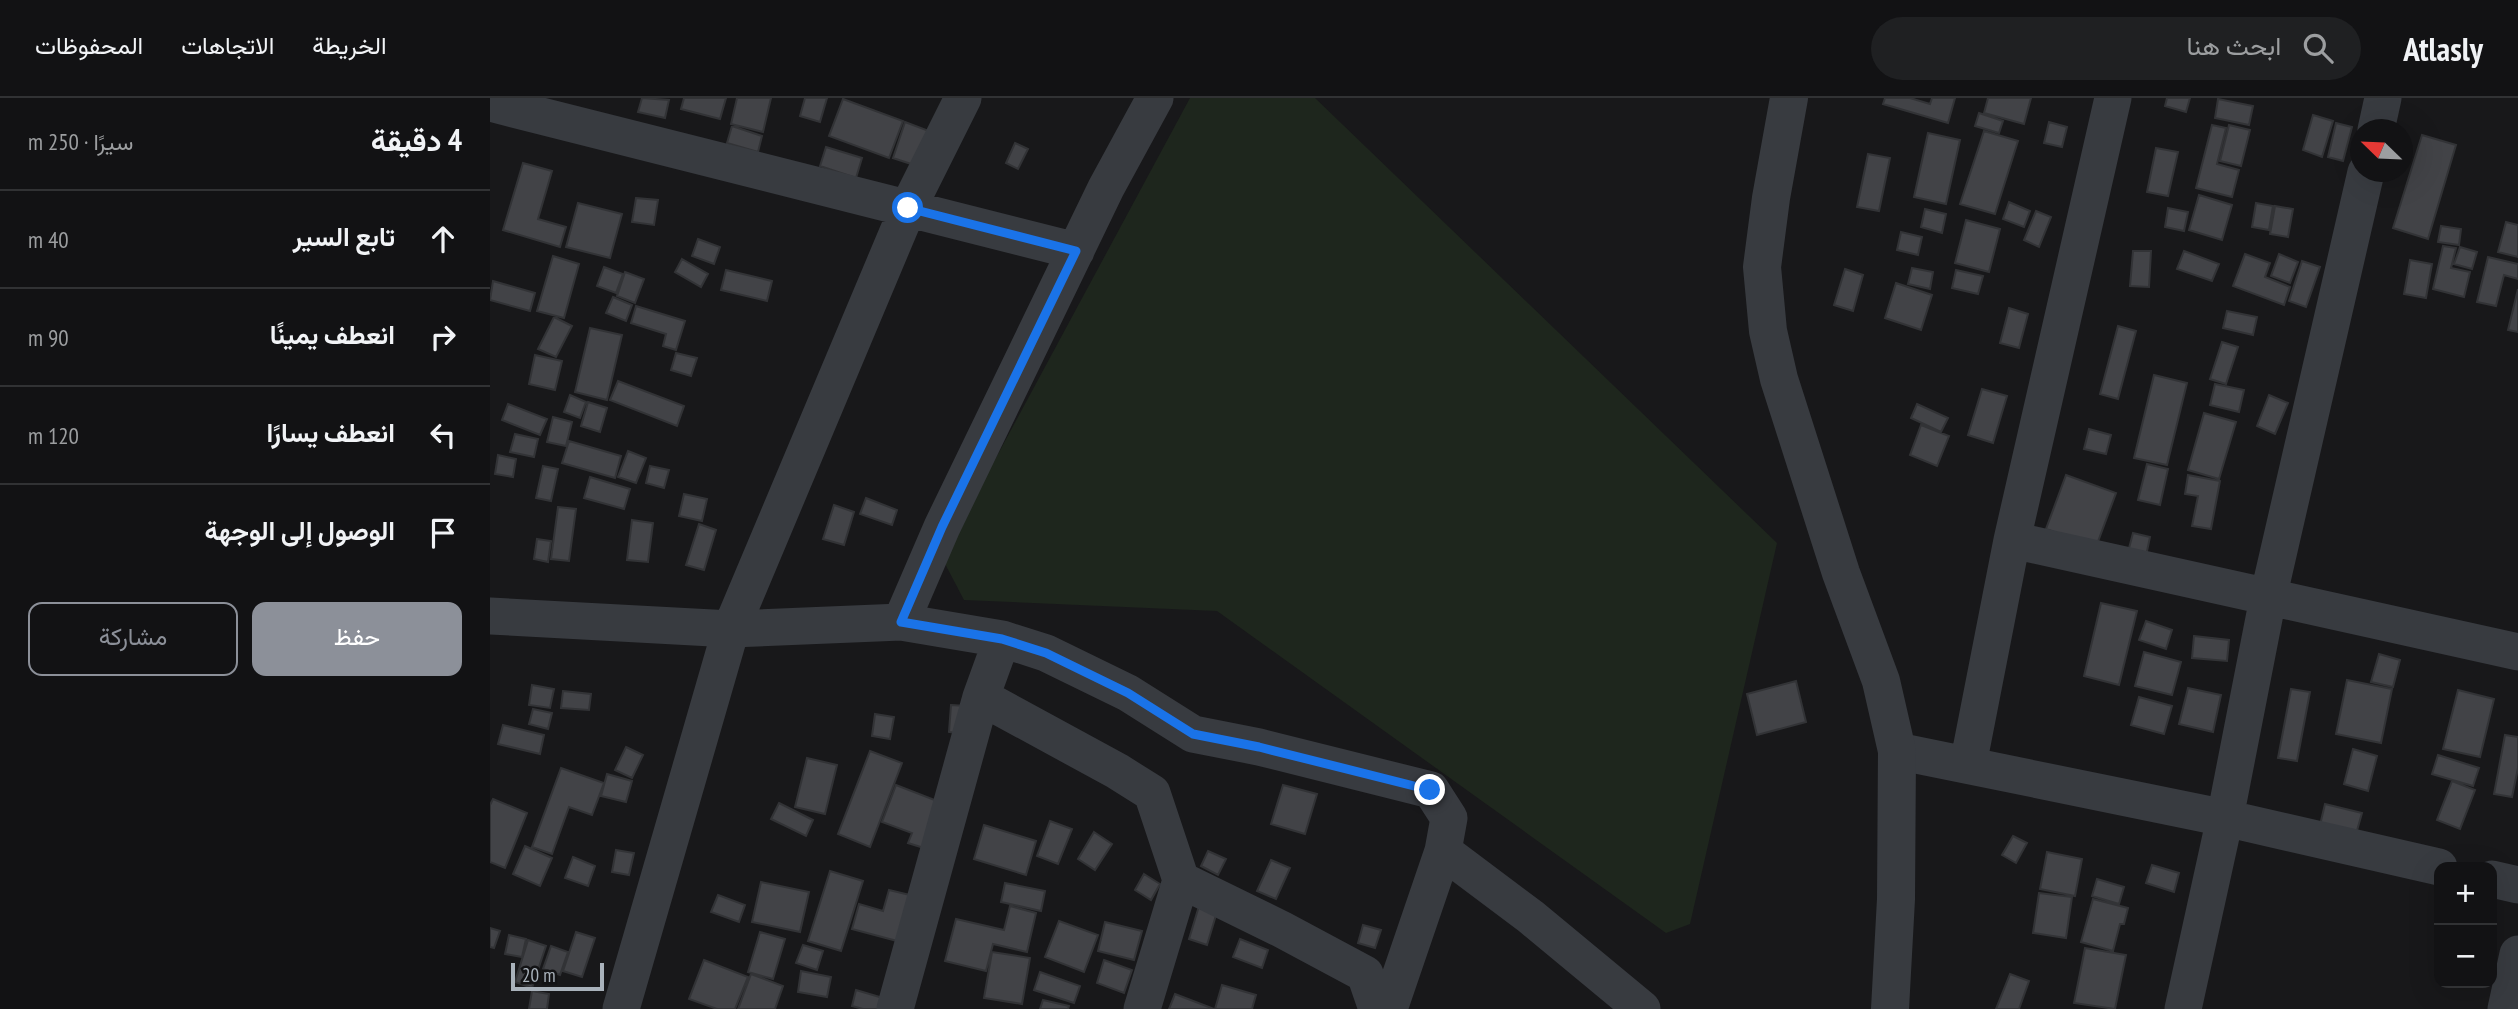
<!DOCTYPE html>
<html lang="ar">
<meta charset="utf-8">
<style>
body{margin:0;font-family:"PT Sans Narrow",Vazirmatn,sans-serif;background:#1f2022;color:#f1f3f6;direction:rtl}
.controls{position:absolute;right:21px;bottom:21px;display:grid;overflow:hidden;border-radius:14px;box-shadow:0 7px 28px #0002}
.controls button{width:63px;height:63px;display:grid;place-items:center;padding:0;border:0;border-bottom:2px solid #313234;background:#121214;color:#f1f3f6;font:35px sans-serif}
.compass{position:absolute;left:1860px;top:21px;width:63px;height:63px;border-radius:50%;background:#121214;box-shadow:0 7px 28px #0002;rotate:293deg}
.scale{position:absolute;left:21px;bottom:18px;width:93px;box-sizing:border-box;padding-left:7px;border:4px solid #a9b2bb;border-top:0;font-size:19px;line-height:24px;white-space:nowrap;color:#a9b2bb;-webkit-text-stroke:5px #131315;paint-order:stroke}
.stop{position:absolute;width:21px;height:21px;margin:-16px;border:5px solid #1a73e8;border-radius:50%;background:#fff}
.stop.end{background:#1a73e8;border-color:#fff;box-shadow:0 2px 7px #0008}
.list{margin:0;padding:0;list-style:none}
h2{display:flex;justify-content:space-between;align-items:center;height:91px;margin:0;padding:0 28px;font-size:30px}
h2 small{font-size:23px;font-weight:400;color:#9c9ea0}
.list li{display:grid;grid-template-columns:46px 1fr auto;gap:21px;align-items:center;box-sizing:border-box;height:98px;padding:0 28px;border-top:2px solid #313234}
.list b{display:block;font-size:26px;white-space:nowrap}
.list em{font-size:23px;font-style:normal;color:#9c9ea0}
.actions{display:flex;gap:14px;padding:21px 28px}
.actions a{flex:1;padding:16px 0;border:2px solid #8c9099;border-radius:14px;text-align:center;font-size:24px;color:#8c9099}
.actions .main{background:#8c9099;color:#fff}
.icon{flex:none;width:38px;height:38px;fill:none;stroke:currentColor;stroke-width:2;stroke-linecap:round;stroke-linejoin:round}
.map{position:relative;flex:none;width:2028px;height:911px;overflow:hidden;direction:ltr}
header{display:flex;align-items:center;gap:42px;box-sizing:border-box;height:98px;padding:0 35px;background:#121214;border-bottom:2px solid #313234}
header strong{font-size:33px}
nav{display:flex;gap:38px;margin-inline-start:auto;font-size:24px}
.search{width:490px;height:63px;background:#1f2022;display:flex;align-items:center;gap:18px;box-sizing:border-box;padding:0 24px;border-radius:38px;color:#9c9ea0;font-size:26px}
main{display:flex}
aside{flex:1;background:#121214}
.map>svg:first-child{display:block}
.green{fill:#1e261d}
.building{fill:#424347;stroke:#323336;stroke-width:2}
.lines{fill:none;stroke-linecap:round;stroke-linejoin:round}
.minor{stroke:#383b40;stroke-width:37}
.tertiary{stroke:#383b40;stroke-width:38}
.route{stroke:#1a73e8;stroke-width:9}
</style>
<header>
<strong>Atlasly</strong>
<div class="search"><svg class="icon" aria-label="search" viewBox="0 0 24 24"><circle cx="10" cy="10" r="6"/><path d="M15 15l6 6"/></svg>ابحث هنا</div>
<nav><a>الخريطة</a><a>الاتجاهات</a><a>المحفوظات</a></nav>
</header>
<main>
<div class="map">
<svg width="2028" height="911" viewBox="0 0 2028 911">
<rect width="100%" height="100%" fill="#18181a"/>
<path class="green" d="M 700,0 L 825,0 L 1287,445 L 1200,826 L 1176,835 L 727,513 L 474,502 L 452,460 Z"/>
<path class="building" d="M 152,0 L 179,2 L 175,20 L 148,14 Z
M 194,0 L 236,0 L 230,21 L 191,11 Z
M 247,0 L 281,0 L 273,34 L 241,26 Z
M 315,0 L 337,0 L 330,24 L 310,18 Z
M 1395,0 L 1420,0 L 1440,6 L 1442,0 L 1465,0 L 1458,25 L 1393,6 Z
M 1498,0 L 1541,0 L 1534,26 L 1494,15 Z
M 1677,0 L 1700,0 L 1696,14 L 1675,8 Z
M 353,1 L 413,23 L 399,60 L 339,38 Z
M 1728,1 L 1763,8 L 1759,27 L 1725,20 Z
M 1489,15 L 1513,23 L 1509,35 L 1485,28 Z
M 1823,17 L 1843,23 L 1832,59 L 1813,52 Z
M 415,24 L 439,33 L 427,68 L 403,60 Z
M 1559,24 L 1577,29 L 1572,49 L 1554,45 Z
M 1846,25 L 1862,29 L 1853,63 L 1838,59 Z
M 1722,27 L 1736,30 L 1727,66 L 1749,72 L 1742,99 L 1706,90 Z
M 1739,27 L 1760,32 L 1751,68 L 1730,63 Z
M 242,28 L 272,38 L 268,54 L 237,45 Z
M 1494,33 L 1528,43 L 1505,116 L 1470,106 Z
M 1438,35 L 1470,42 L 1456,106 L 1424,99 Z
M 1932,37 L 1966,47 L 1938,141 L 1903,130 Z
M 525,45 L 538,51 L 528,71 L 516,65 Z
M 336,49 L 372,60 L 366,80 L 330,68 Z
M 1666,50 L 1688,54 L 1678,98 L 1657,94 Z
M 1378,56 L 1400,60 L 1389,113 L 1367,109 Z
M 33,65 L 62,73 L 48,121 L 76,129 L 70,149 L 13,132 Z
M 1709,97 L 1742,107 L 1732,142 L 1699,132 Z
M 146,100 L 168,102 L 164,127 L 142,124 Z
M 1519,104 L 1540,113 L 1534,129 L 1513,121 Z
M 88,105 L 132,116 L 120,160 L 76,149 Z
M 1766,105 L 1783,108 L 1779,132 L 1762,129 Z
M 1785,108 L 1803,111 L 1798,139 L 1780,136 Z
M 1678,110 L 1698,114 L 1694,133 L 1675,129 Z
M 1435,111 L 1456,116 L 1452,135 L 1431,129 Z
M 1546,113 L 1561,119 L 1549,149 L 1534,142 Z
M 1476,122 L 1510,131 L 1499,174 L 1465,165 Z
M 2016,124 L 2028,127 L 2028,159 L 2008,154 Z
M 1951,128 L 1971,131 L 1969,147 L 1948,144 Z
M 1411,134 L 1432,139 L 1428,157 L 1407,152 Z
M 208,141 L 230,149 L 224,166 L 202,158 Z
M 1953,148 L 1966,150 L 1961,170 L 1980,174 L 1974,199 L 1943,191 Z
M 1970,149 L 1987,154 L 1982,171 L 1964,166 Z
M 1643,153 L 1661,153 L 1659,189 L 1640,188 Z
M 1694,153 L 1729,166 L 1722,183 L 1687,171 Z
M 1755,156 L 1780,165 L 1775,179 L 1800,189 L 1794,207 L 1743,188 Z
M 1789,156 L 1808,164 L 1800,185 L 1781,178 Z
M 63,158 L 89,166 L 74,220 L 47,213 Z
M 1998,159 L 2028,166 L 2028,181 L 2014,177 L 2006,208 L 1987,204 Z
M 192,161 L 218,176 L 211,189 L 185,174 Z
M 1920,162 L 1942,166 L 1936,200 L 1914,196 Z
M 1812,163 L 1830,169 L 1816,209 L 1799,203 Z
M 114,169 L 133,176 L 126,195 L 107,188 Z
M 1422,170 L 1443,174 L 1440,191 L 1418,186 Z
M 1355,171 L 1373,177 L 1363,213 L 1344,207 Z
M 236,172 L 282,183 L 277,203 L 231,192 Z
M 1466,172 L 1493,178 L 1488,196 L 1462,190 Z
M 135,174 L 154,181 L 145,205 L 127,198 Z
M 3,183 L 45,195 L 40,213 L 0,202 Z
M 1406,185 L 1442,197 L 1431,232 L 1395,220 Z
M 2028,191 L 2028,234 L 2018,232 Z
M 123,199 L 142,207 L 136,223 L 116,215 Z
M 146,208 L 195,223 L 186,252 L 173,248 L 176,236 L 141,225 Z
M 1519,210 L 1538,216 L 1529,250 L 1510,245 Z
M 1737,213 L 1767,219 L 1763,237 L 1733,230 Z
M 64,219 L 82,228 L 66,259 L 48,251 Z
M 1628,228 L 1646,233 L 1628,301 L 1610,296 Z
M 100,230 L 132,237 L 117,302 L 85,294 Z
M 1732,244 L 1748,249 L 1736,286 L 1720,281 Z
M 186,255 L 207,260 L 201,278 L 181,272 Z
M 45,257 L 72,263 L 65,292 L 39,286 Z
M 1664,277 L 1697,285 L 1677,367 L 1644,360 Z
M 128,283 L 194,308 L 187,328 L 120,302 Z
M 1725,286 L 1754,292 L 1749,314 L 1720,307 Z
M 1492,291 L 1517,298 L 1503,345 L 1478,337 Z
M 80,297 L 96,304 L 90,320 L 74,314 Z
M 1779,297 L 1798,305 L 1785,336 L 1767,328 Z
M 98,304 L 117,310 L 110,334 L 91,328 Z
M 18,306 L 57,321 L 50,337 L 12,322 Z
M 1427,306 L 1458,320 L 1451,334 L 1421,320 Z
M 1714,315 L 1746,324 L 1729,381 L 1698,372 Z
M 63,319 L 82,324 L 76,348 L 57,344 Z
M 1431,327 L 1459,338 L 1447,368 L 1420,357 Z
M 1599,331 L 1621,337 L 1616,356 L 1594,351 Z
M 25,336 L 48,341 L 44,359 L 20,354 Z
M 79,343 L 131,358 L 125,380 L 72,365 Z
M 138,353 L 156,360 L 146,385 L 128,379 Z
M 8,357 L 26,361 L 23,379 L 5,376 Z
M 1657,366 L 1678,371 L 1670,407 L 1648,402 Z
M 53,368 L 68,371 L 61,403 L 46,400 Z
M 160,368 L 179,372 L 174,390 L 156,385 Z
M 1576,377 L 1626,395 L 1606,449 L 1556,431 Z
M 1698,377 L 1730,383 L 1721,431 L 1702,428 L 1708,398 L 1695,396 Z
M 100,379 L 140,391 L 134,411 L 94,400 Z
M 194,396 L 217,401 L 212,423 L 189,418 Z
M 376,400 L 407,412 L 402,427 L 370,416 Z
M 344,407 L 364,414 L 354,447 L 333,441 Z
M 68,409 L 86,411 L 79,463 L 61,461 Z
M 142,422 L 163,425 L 158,464 L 137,462 Z
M 209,426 L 226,432 L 214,472 L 196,467 Z
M 1643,435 L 1660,439 L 1656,458 L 1638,454 Z
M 47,441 L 61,443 L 58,464 L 44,461 Z
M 1611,505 L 1647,513 L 1629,587 L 1594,578 Z
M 1656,523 L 1682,532 L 1676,551 L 1649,542 Z
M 1704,538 L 1739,542 L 1737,563 L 1702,560 Z
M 1654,554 L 1691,564 L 1682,597 L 1645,588 Z
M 1889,556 L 1910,562 L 1903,589 L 1881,584 Z
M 1857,582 L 1902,591 L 1891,645 L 1846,636 Z
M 1306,583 L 1316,624 L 1267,637 L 1257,596 Z
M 42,587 L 64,591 L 60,610 L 39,607 Z
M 1698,590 L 1731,597 L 1723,634 L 1689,626 Z
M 1801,591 L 1820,594 L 1807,663 L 1788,660 Z
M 1968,592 L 2004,601 L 1990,659 L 1953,651 Z
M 73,593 L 101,596 L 99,612 L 71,610 Z
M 1649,599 L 1682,608 L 1674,636 L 1641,627 Z
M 461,607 L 476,608 L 474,636 L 459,634 Z
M 43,611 L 62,615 L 58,631 L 39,626 Z
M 385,616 L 404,619 L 400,641 L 382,638 Z
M 13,627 L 54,637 L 50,656 L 8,646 Z
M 2015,637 L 2028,639 L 2028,670 L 2022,699 L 2004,696 Z
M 136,649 L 153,657 L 142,680 L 125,672 Z
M 1863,651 L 1887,658 L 1878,693 L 1854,686 Z
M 380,653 L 412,665 L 380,749 L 348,736 Z
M 1948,657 L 1989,670 L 1983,688 L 1942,676 Z
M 317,660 L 347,667 L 335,716 L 305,709 Z
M 71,670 L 114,685 L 102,717 L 79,709 L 62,756 L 42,749 Z
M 117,676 L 142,683 L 136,704 L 111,698 Z
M 1962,683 L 1985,692 L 1970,731 L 1947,722 Z
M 406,687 L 455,706 L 437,751 L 418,745 L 422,735 L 392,724 Z
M 793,687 L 827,696 L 815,736 L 781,726 Z
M 3,701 L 37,715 L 15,770 L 0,764 L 0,707 Z
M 289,705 L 323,722 L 316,738 L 281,721 Z
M 1835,706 L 1872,715 L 1866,736 L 1830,727 Z
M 560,723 L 582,731 L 568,766 L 547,758 Z
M 494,727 L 546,743 L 536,777 L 484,761 Z
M 604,734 L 622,746 L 605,772 L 588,761 Z
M 1523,738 L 1537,745 L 1526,765 L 1512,757 Z
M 35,748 L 62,760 L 50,788 L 23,776 Z
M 126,752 L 144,755 L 139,777 L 122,774 Z
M 718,753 L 736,761 L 728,777 L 711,768 Z
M 1557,754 L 1592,761 L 1585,798 L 1550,791 Z
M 83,759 L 105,768 L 98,788 L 75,780 Z
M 781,762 L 800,770 L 786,801 L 767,793 Z
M 1662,767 L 1689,775 L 1684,794 L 1656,785 Z
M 340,773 L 373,783 L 351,853 L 318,843 Z
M 654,776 L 670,786 L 661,802 L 645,792 Z
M 1607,781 L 1634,789 L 1629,806 L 1602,798 Z
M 271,784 L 319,794 L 310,834 L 262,824 Z
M 515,785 L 555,793 L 551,813 L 511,804 Z
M 399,792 L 420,797 L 407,843 L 362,831 L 369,806 L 393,813 Z
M 1549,795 L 1582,799 L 1576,840 L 1543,835 Z
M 228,797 L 255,807 L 249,824 L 221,814 Z
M 1603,801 L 1638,810 L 1634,826 L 1630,826 L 1623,853 L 1591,844 Z
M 520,808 L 546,815 L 537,854 L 503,846 L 496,873 L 455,863 L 466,821 L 514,832 Z
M 709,808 L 727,814 L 717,847 L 699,841 Z
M 569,823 L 608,837 L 594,874 L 555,859 Z
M 615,824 L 652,833 L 644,862 L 608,853 Z
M 873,827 L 891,832 L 885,850 L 868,845 Z
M 0,830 L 10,833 L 4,850 L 0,849 Z
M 86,834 L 105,840 L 92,879 L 73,873 Z
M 270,834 L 295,841 L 283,881 L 258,874 Z
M 19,837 L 36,841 L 32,859 L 15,856 Z
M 750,841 L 778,852 L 772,870 L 743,859 Z
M 38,842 L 56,848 L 42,890 L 25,884 Z
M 313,847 L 333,853 L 327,872 L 306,865 Z
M 61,848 L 78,854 L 70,877 L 53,871 Z
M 1595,850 L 1636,857 L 1625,911 L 1584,905 Z
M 502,854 L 540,860 L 532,906 L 494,900 Z
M 214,862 L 258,879 L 245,911 L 227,911 L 199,901 Z
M 614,862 L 642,872 L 634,895 L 607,885 Z
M 311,873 L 341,879 L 337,899 L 308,894 Z
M 550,874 L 590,888 L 584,905 L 544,892 Z
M 261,876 L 293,888 L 285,911 L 248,911 Z
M 1520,876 L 1539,883 L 1529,911 L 1506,911 Z
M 732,887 L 766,897 L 762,911 L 725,911 Z
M 366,892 L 393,900 L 390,911 L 373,911 L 362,908 Z
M 42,893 L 59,896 L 57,911 L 39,911 Z
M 685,896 L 724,911 L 679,911 Z
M 553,902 L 579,908 L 578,911 L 550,911 Z"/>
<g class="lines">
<path class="minor" d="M 0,5 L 586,153
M 1886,32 L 1893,0
M 1522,442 L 2028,554
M 0,518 L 241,531 L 411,524 L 512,541 L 491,599 L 405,911
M 411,524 L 452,429 L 616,90 L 665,0
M 512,541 L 556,555 L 638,595 L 703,636 L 769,649 L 941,692 L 959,720 L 953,753 L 1041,819 L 1152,911
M 491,599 L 627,673 L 662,695 L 691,782 L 652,911
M 1407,653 L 1735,720 L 1949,769
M 1478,667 L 1522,442 L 1623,0
M 2002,781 L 2028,787
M 691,782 L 791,831 L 875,876 L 887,911
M 131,911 L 241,531 L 418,110 L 473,0
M 899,911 L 953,753
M 1693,911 L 1735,720 L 1778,500 L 1876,74
M 2016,911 L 2028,856"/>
<path class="tertiary" d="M 1299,0 L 1281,100 L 1272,169 L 1278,233 L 1289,281 L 1351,475 L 1391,583 L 1407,653 L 1406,801 L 1400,911"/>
</g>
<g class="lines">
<path class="route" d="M 418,110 L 586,153 L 452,429 L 411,524 L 512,541 L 556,555 L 638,595 L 703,636 L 769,649 L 940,692"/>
</g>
</svg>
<div class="controls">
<button>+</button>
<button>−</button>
</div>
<svg class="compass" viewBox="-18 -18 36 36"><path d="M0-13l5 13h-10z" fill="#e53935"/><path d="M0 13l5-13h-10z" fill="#9c9ea0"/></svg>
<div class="scale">20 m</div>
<div class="stop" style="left:418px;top:110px"></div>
<div class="stop end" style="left:940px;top:692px"></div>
</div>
<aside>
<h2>4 دقيقة<small>سيرًا · 250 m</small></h2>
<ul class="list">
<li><svg class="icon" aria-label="ahead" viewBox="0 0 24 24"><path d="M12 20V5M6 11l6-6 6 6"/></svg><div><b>تابع السير</b></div><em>40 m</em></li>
<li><svg class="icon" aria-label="right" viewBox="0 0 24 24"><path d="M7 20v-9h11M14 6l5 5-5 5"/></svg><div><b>انعطف يمينًا</b></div><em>90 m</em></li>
<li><svg class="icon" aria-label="left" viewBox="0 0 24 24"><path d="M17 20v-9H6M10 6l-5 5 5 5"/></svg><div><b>انعطف يسارًا</b></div><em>120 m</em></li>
<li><svg class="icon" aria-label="arrive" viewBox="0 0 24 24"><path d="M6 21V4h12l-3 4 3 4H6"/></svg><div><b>الوصول إلى الوجهة</b></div></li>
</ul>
<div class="actions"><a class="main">حفظ</a><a>مشاركة</a></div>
</aside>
</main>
